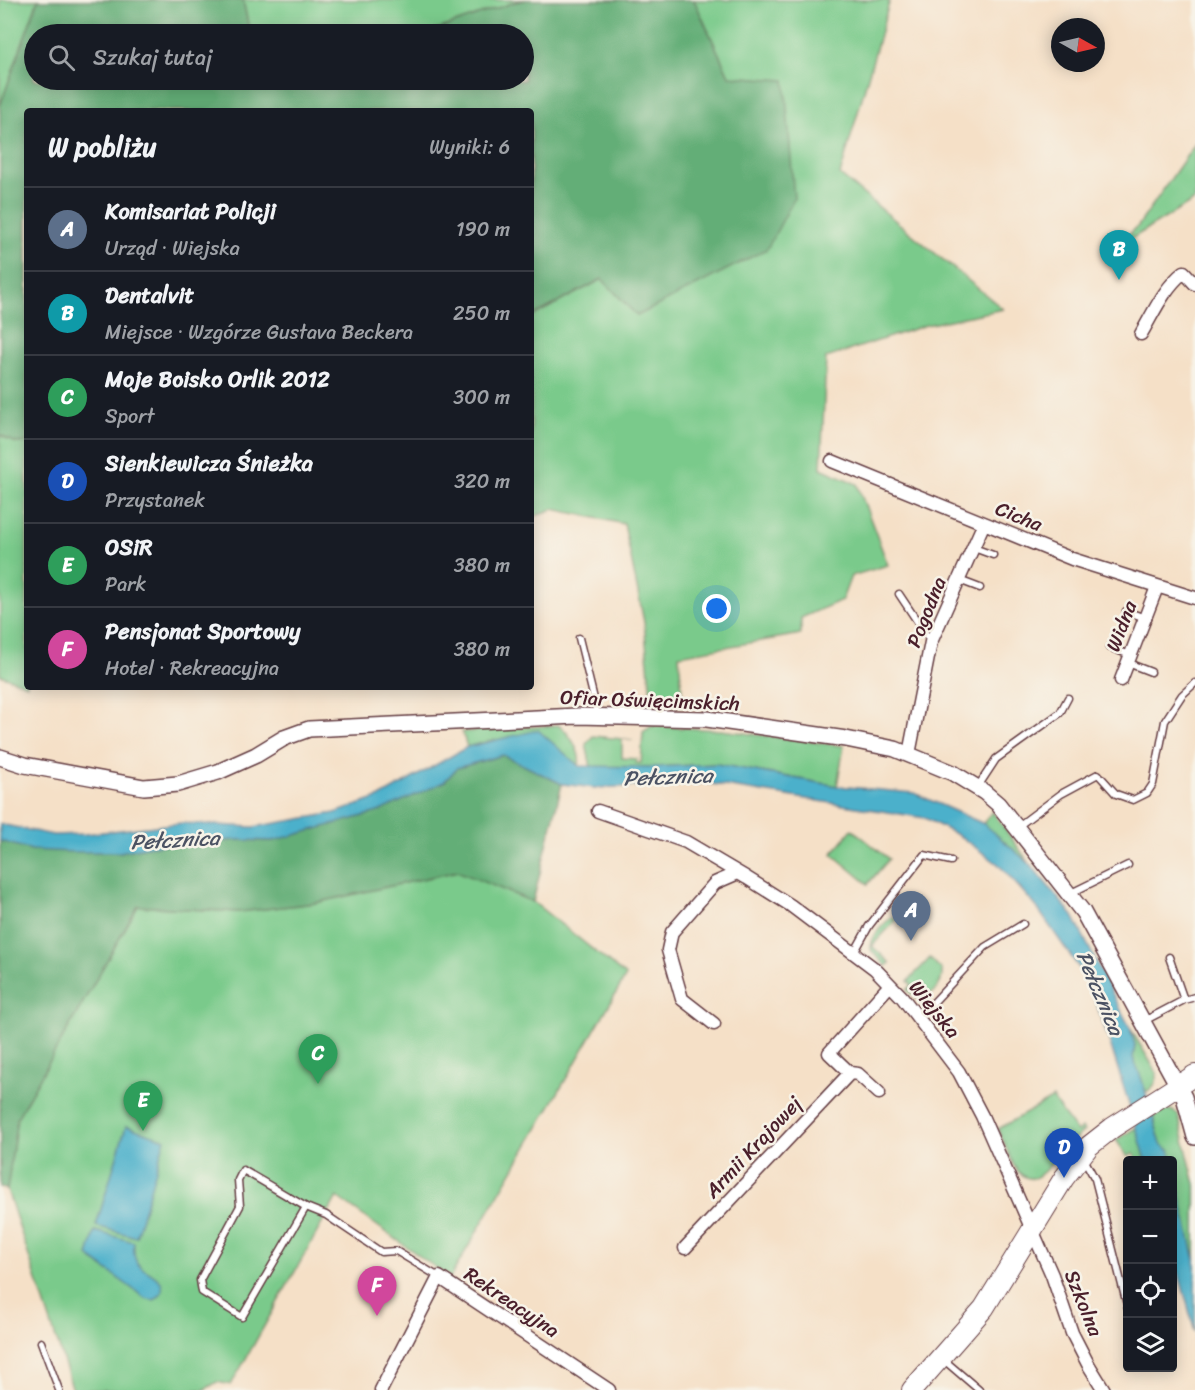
<!DOCTYPE html>
<html lang="pl">
<meta charset="utf-8">
<style>
body{margin:0;font-family:Sriracha,sans-serif;background:#20242c;color:#f1f3f6}
.controls{position:absolute;right:18px;bottom:18px;display:grid;overflow:hidden;border-radius:6px;box-shadow:0 3px 15px #0003}
.controls button{width:54px;height:54px;display:grid;place-items:center;padding:0;border:0;border-bottom:2px solid #363941;background:#171b24;color:#f1f3f6;font:30px sans-serif}
.compass{position:absolute;left:1051px;top:18px;width:54px;height:54px;border-radius:50%;background:#171b24;box-shadow:0 3px 15px #0003;rotate:98deg}
.you{position:absolute;left:717px;top:609px;width:21px;height:21px;margin:-15px;border:4px solid #fff;border-radius:50%;background:#1a73e8;box-shadow:0 0 0 9px #1a73e833}
.badge{display:grid;place-items:center;width:39px;height:39px;border-radius:50%;background:#d1495b;color:#fff;font-size:20px;font-weight:700}
.pin{position:absolute;translate:-50% -50px;filter:drop-shadow(0 2px 3px #0008)}
.pin::after{content:'';position:absolute;top:32px;width:21px;height:18px;background:inherit;clip-path:polygon(0 0,100% 0,50% 100%)}
.list{margin:0;padding:0;list-style:none}
h2{display:flex;justify-content:space-between;align-items:center;height:78px;margin:0;padding:0 24px;font-size:26px}
h2 small{font-size:20px;font-weight:400;color:#9ea1a6}
.list li{display:grid;grid-template-columns:39px 1fr auto;gap:18px;align-items:center;box-sizing:border-box;height:84px;padding:0 24px;border-top:2px solid #363941}
.list b{display:block;font-size:22px;white-space:nowrap}
.list p{margin:0;font-size:20px;white-space:nowrap;color:#9ea1a6}
.list em{font-size:20px;font-style:normal;color:#9ea1a6}
.icon{flex:none;width:33px;height:33px;fill:none;stroke:currentColor;stroke-width:2;stroke-linecap:round;stroke-linejoin:round}
.map{position:relative;flex:none;width:1195px;height:1390px;overflow:hidden}
.search{position:absolute;background:#171b24;box-shadow:0 3px 15px #0003;left:24px;top:24px;width:510px;height:66px;display:flex;align-items:center;gap:15px;box-sizing:border-box;padding:0 21px;border-radius:33px;color:#9ea1a6;font-size:22px}
.panel{position:absolute;background:#171b24;box-shadow:0 3px 15px #0003;left:24px;top:108px;width:510px;height:582px;border-radius:6px}
.map>svg:first-child{display:block}
.green{fill:#7aca8b;stroke:#62745b;stroke-width:1.5}
.forest{fill:#63ae77;stroke:#566651;stroke-width:1.5}
.water{fill:#4cb0cb;stroke:#4b687b;stroke-width:1.5}
.lines{fill:none;stroke-linecap:round;stroke-linejoin:round}
.service-casing{stroke:#643c42;stroke-width:9}
.minor-casing{stroke:#643c42;stroke-width:15}
.tertiary-casing{stroke:#643c42;stroke-width:18}
.primary-casing{stroke:#643c42;stroke-width:22}
.service{stroke:#fff;stroke-width:6}
.minor{stroke:#fff;stroke-width:12}
.tertiary{stroke:#fff;stroke-width:15}
.primary{stroke:#fff;stroke-width:20}
.labels{text-anchor:middle;stroke-width:5;stroke-linejoin:round;paint-order:stroke}
.street-label{font-size:20px;fill:#4a1f2b;stroke:#f7f3e8}
.water-label{font-size:21px;font-style:italic;fill:#4b5263;stroke:#f7f3e8}
</style>
<div class="map">
<svg width="1195" height="1390" viewBox="0 0 1195 1390">
<rect width="100%" height="100%" fill="#f7f3e8"/>
<filter id="ink" filterUnits="userSpaceOnUse"><feTurbulence type="fractalNoise" baseFrequency=".0167" numOctaves="2"/><feDisplacementMap in="SourceGraphic" scale="12" xChannelSelector="R" yChannelSelector="G"/><feConvolveMatrix kernelMatrix="1 2 1 2 8 2 1 2 1" color-interpolation-filters="sRGB"/></filter>
<filter id="wash" filterUnits="userSpaceOnUse"><feTurbulence type="fractalNoise" baseFrequency=".008" numOctaves="4" result="noise"/><feDisplacementMap in="SourceGraphic" scale="24" xChannelSelector="R" yChannelSelector="G"/><feGaussianBlur stdDeviation="1.35" result="paint"/><feColorMatrix in="noise" values="0 0 0 0 0 0 0 0 0 0 0 0 0 0 0 0 0 1.4 0 .05"/><feComposite in="paint" operator="in"/></filter>
<g filter="url(#wash)">
<rect width="100%" height="100%" fill="#f5e0c7"/>
<path class="green" d="M 0,0 L 38,0 L 0,106 Z
M 243,0 L 526,0 L 515,2 L 424,34 L 250,34 Z
M 694,0 L 890,0 L 840,175 L 1003,309 L 926,325 L 826,358 L 821,468 L 857,484 L 888,565 L 851,576 L 842,600 L 801,618 L 801,634 L 679,655 L 683,706 L 652,706 L 644,622 L 624,524 L 553,509 L 531,518 L 531,317 L 603,279 L 729,76 Z
M 1195,144 L 1195,200 L 1111,251 L 1138,226 Z
M 0,435 L 16,443 L 27,442 L 27,685 L 0,675 Z
M 558,725 C 569,732 582,752 579,766 L 566,755 L 493,740 L 467,747 L 462,732 Z
M 652,726 L 721,730 L 844,746 L 837,786 L 717,764 L 655,767 L 591,767 L 586,744 L 593,736 L 633,740 L 622,739 L 622,758 L 637,759 L 636,763 L 641,763 L 643,732 Z
M 992,811 L 1030,864 L 984,824 Z
M 852,829 L 889,859 L 868,884 L 832,854 Z
M 458,871 L 533,902 L 626,976 L 450,1278 L 337,1197 L 231,1385 L 217,1382 L 204,1390 L 73,1390 L 7,1190 L 17,1118 L 138,906 L 239,912 L 315,903 Z
M 892,917 L 897,919 L 872,946 L 890,963 L 886,966 L 871,950 C 870,937 882,925 892,917 Z
M 930,958 L 942,970 C 943,986 933,996 918,999 L 907,990 L 912,985 L 908,981 Z
M 1130,1028 L 1157,1073 C 1157,1083 1154,1087 1146,1092 L 1133,1058 L 1135,1045 Z
M 1053,1098 L 1056,1104 L 1077,1132 L 1082,1128 L 1084,1131 C 1077,1137 1070,1143 1063,1150 C 1049,1164 1034,1196 1014,1166 L 998,1129 Z
M 1171,1110 L 1178,1114 L 1195,1185 L 1195,1260 L 1182,1209 L 1170,1151 L 1161,1144 L 1153,1117 L 1164,1111 Z
M 1137,1127 L 1146,1160 L 1137,1160 L 1134,1153 L 1128,1157 L 1116,1140 Z"/>
<path class="forest" d="M 38,0 L 243,0 L 250,34 L 34,34 L 34,80 L 524,80 L 524,34 L 424,34 L 515,2 L 526,0 L 694,0 L 729,76 L 785,80 L 794,199 L 767,249 L 637,316 L 602,279 L 531,317 L 531,111 L 27,111 L 27,442 L 16,443 L 0,435 L 0,106 Z
M 503,755 L 562,784 L 533,902 L 457,871 L 315,903 L 239,912 L 138,906 L 17,1118 L 7,1190 L 0,1187 L 0,841 L 32,850 L 120,852 L 151,846 L 237,840 L 273,841 L 444,782 L 457,768 Z"/>
<path class="water" d="M 538,730 L 579,766 L 655,767 L 717,764 L 837,786 L 914,793 L 984,824 L 1030,864 L 1073,916 L 1130,1028 L 1135,1045 L 1133,1058 L 1141,1077 L 1161,1144 L 1170,1151 L 1172,1160 L 1146,1160 L 1110,1043 L 1089,982 L 1035,905 L 998,864 L 961,837 L 925,818 L 706,783 L 595,788 L 562,784 L 503,755 L 457,768 L 444,782 L 378,812 L 273,841 L 237,840 L 151,846 L 120,852 L 73,852 L 32,850 L 0,841 L 0,824 L 53,835 L 85,834 L 182,823 L 253,827 L 335,813 L 378,798 L 467,747 Z
M 126,1126 L 165,1139 L 136,1237 L 96,1226 Z
M 1173,1162 L 1195,1260 L 1195,1332 L 1173,1253 Z
M 95,1231 L 134,1242 C 132,1272 145,1265 161,1282 C 164,1290 162,1295 154,1300 L 145,1298 L 88,1256 Z"/>
</g>
<g filter="url(#ink)">
<g class="lines">
<g class="service-casing">
<path id="service" d="M 974,548 L 993,555
M 959,580 L 980,588
M 899,594 L 931,642
M 1126,611 L 1145,618
M 579,638 L 596,707 L 596,716
M 1109,647 L 1130,655
M 1128,663 L 1151,672
M 977,788 L 996,759 L 1060,713 L 1068,698
M 1017,827 L 1061,794 L 1098,774 L 1116,794 L 1133,800 L 1147,793 L 1153,784 L 1165,721 L 1182,695 L 1195,683
M 1069,894 L 1128,865
M 854,953 L 869,926 L 924,855 L 951,861
M 1169,957 L 1184,1000
M 919,1018 L 985,947 L 1023,924
M 1144,1021 L 1184,1000 L 1195,997
M 1084,1159 L 1095,1179 L 1128,1309
M 306,1207 L 242,1317 L 202,1292 L 200,1280 L 240,1206 L 238,1180 L 243,1170 L 306,1207 L 326,1215 L 381,1252 L 396,1251 L 439,1277
M 41,1342 L 59,1390
M 944,1360 L 979,1390"/>
</g>
<g class="minor-casing">
<path id="minor" d="M 1141,334 C 1154,312 1164,288 1184,272 L 1195,284
M 832,461 L 1072,559 L 1195,598
M 1121,680 L 1157,587
M 909,754 L 931,642 L 984,523
M 598,811 L 686,842 L 747,878 L 790,905 L 875,969 L 902,997 L 959,1072 L 982,1116 L 1052,1275 L 1072,1333 L 1088,1364 L 1104,1390
M 714,1024 L 682,999 L 668,950 L 672,932 L 715,883 L 738,873
M 850,1073 L 858,1074 L 879,1093
M 685,1248 L 850,1073 L 829,1053 L 890,985
M 381,1390 L 439,1277 L 609,1390"/>
</g>
<g class="tertiary-casing">
<path id="tertiary" d="M 0,757 L 25,765 L 144,787 L 178,784 L 218,772 L 256,755 L 284,738 L 309,729 L 577,716 L 707,719 L 846,739 L 895,749 L 953,773 L 984,792 L 998,804 L 1083,912 L 1184,1097 L 1195,1137"/>
</g>
<g class="primary-casing">
<path id="primary" d="M 912,1390 L 984,1308 L 1064,1178 L 1089,1146 L 1112,1128 L 1195,1075"/>
</g>
<use href="#service" class="service"/>
<use href="#minor" class="minor"/>
<use href="#tertiary" class="tertiary"/>
<use href="#primary" class="primary"/>
</g>
</g>
<g class="labels">
<g class="street-label">
<text transform="translate(1019 516) rotate(22)" y="7">Cicha</text>
<text transform="translate(926 612) rotate(-68)" y="7">Pogodna</text>
<text transform="translate(1121 626) rotate(-69)" y="7">Widna</text>
<text transform="translate(650 700) rotate(2)" y="7">Ofiar Oświęcimskich</text>
<text transform="translate(935 1009) rotate(51)" y="7">Wiejska</text>
<text transform="translate(753 1147) rotate(-47)" y="7">Armii Krajowej</text>
<text transform="translate(512 1302) rotate(34)" y="7">Rekreacyjna</text>
<text transform="translate(1084 1303) rotate(68)" y="7">Szkolna</text>
</g>
<g class="water-label">
<text transform="translate(668 777) rotate(-2)" y="7">Pełcznica</text>
<text transform="translate(175 840) rotate(-3)" y="7">Pełcznica</text>
<text transform="translate(1100 993) rotate(67)" y="7">Pełcznica</text>
</g>
</g>
</svg>
<div class="controls">
<button>+</button>
<button>−</button>
<button><svg class="icon" aria-label="locate" viewBox="0 0 24 24"><circle cx="12" cy="12" r="6"/><path d="M12 2v4M12 18v4M2 12h4M18 12h4"/></svg></button>
<button><svg class="icon" aria-label="layers" viewBox="0 0 24 24"><path d="M12 4l9 5-9 5-9-5zM3 14l9 5 9-5"/></svg></button>
</div>
<svg class="compass" viewBox="-18 -18 36 36"><path d="M0-13l5 13h-10z" fill="#e53935"/><path d="M0 13l5-13h-10z" fill="#9ea1a6"/></svg>
<div class="you"></div>
<div class="pin badge" style="left:911px;top:941px;background:#5c6f8a">A</div>
<div class="pin badge" style="left:1119px;top:280px;background:#0f9aa8">B</div>
<div class="pin badge" style="left:318px;top:1084px;background:#2e9e5b">C</div>
<div class="pin badge" style="left:1064px;top:1178px;background:#1a4fb4">D</div>
<div class="pin badge" style="left:143px;top:1131px;background:#2e9e5b">E</div>
<div class="pin badge" style="left:377px;top:1316px;background:#d1479c">F</div>
<div class="search"><svg class="icon" aria-label="search" viewBox="0 0 24 24"><circle cx="10" cy="10" r="6"/><path d="M15 15l6 6"/></svg>Szukaj tutaj</div>
<section class="panel">
<h2>W pobliżu<small>Wyniki: 6</small></h2>
<ul class="list">
<li><span class="badge" style="background:#5c6f8a">A</span><div><b>Komisariat Policji</b><p>Urząd · Wiejska</p></div><em>190 m</em></li>
<li><span class="badge" style="background:#0f9aa8">B</span><div><b>Dentalvit</b><p>Miejsce · Wzgórze Gustava Beckera</p></div><em>250 m</em></li>
<li><span class="badge" style="background:#2e9e5b">C</span><div><b>Moje Boisko Orlik 2012</b><p>Sport</p></div><em>300 m</em></li>
<li><span class="badge" style="background:#1a4fb4">D</span><div><b>Sienkiewicza Śnieżka</b><p>Przystanek</p></div><em>320 m</em></li>
<li><span class="badge" style="background:#2e9e5b">E</span><div><b>OSiR</b><p>Park</p></div><em>380 m</em></li>
<li><span class="badge" style="background:#d1479c">F</span><div><b>Pensjonat Sportowy</b><p>Hotel · Rekreacyjna</p></div><em>380 m</em></li>
</ul>
</section>
</div>
